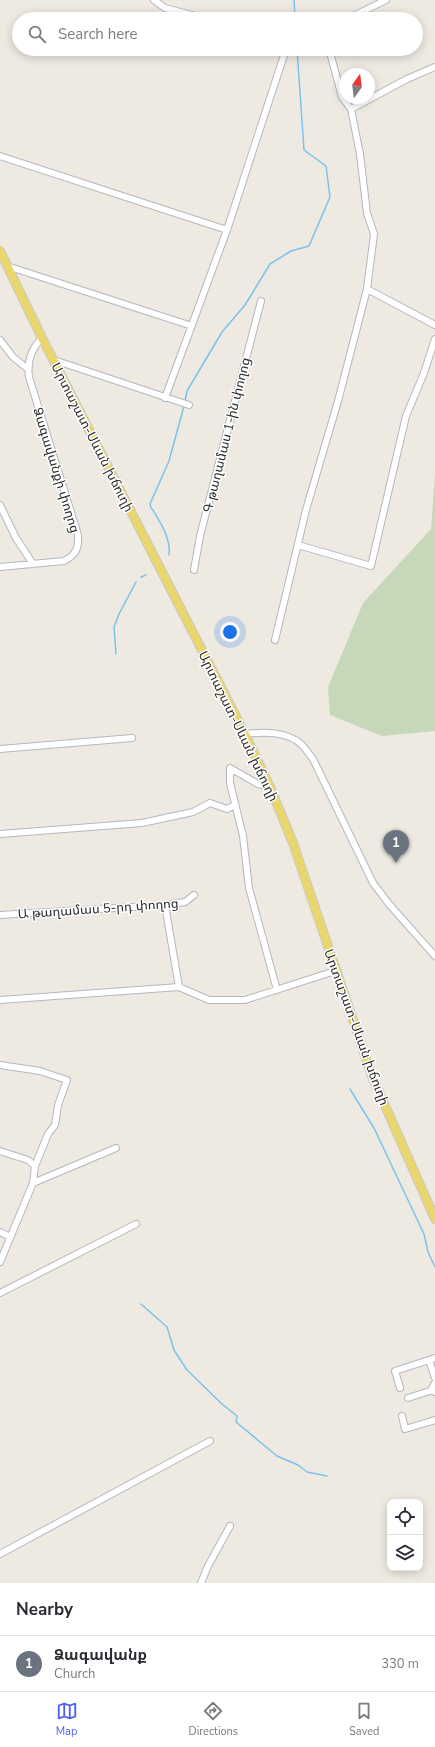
<!DOCTYPE html>
<meta charset="utf-8">
<style>
body{margin:0;font-family:"Nunito Sans","Noto Sans Armenian",sans-serif;background:#f2f2f3;color:#2b2b33}
.controls{position:absolute;right:12px;bottom:12px;display:grid;overflow:hidden;border-radius:8px;box-shadow:0 2px 10px #0003}
.controls button{width:36px;height:36px;display:grid;place-items:center;padding:0;border:0;border-bottom:1px solid #e1e1e2;background:#fff;color:#2b2b33;font:20px sans-serif}
.compass{position:absolute;left:339px;top:68px;width:36px;height:36px;border-radius:50%;background:#fff;box-shadow:0 2px 10px #0003;rotate:14deg}
.you{position:absolute;left:230px;top:632px;width:14px;height:14px;margin:-10px;border:3px solid #fff;border-radius:50%;background:#1a73e8;box-shadow:0 0 0 6px #1a73e833}
.badge{display:grid;place-items:center;width:26px;height:26px;border-radius:50%;background:#4d5ff0;color:#fff;font-size:13px;font-weight:700}
.pin{position:absolute;translate:-50% -33px;filter:drop-shadow(0 1px 2px #0008)}
.pin::after{content:'';position:absolute;top:21px;width:14px;height:12px;background:inherit;clip-path:polygon(0 0,100% 0,50% 100%)}
.list{margin:0;padding:0;list-style:none}
h2{display:flex;justify-content:space-between;align-items:center;height:52px;margin:0;padding:0 16px;font-size:17px}
h2 small{font-size:13px;font-weight:400;color:#7c7c81}
.list li{display:grid;grid-template-columns:26px 1fr auto;gap:12px;align-items:center;box-sizing:border-box;height:56px;padding:0 16px;border-top:1px solid #e1e1e2}
.list b{display:block;font-size:15px;white-space:nowrap}
.list p{margin:0;font-size:13px;white-space:nowrap;color:#7c7c81}
.list em{font-size:13px;font-style:normal;color:#7c7c81}
.icon{flex:none;width:22px;height:22px;fill:none;stroke:currentColor;stroke-width:2;stroke-linecap:round;stroke-linejoin:round}
.map{position:relative;flex:none;width:435px;height:1583px;overflow:hidden}
.search{position:absolute;background:#fff;box-shadow:0 2px 10px #0003;left:12px;right:12px;top:12px;height:44px;display:flex;align-items:center;gap:10px;box-sizing:border-box;padding:0 14px;border-radius:22px;color:#7c7c81;font-size:15px}
.sheet{height:108px;background:#fff}
nav{display:flex;justify-content:space-around;align-items:center;box-sizing:border-box;height:56px;border-top:1px solid #e1e1e2;background:#fff;font-size:11px;color:#7c7c81}
nav a{display:grid;justify-items:center;gap:2px}
nav .on{color:#4d5ff0}
.map>svg:first-child{display:block}
.cemetery{fill:#c6d7ba}
.lines{fill:none;stroke-linecap:round;stroke-linejoin:round}
.stream{stroke:#7cc3e9;stroke-width:1.5}
.minor-casing{stroke:#b5b7c0;stroke-width:8}
.major-casing{stroke:#c9c9c9;stroke-width:10}
.minor{stroke:#fff;stroke-width:6}
.major{stroke:#e9d66c;stroke-width:8}
.labels{text-anchor:middle;stroke-width:3;stroke-linejoin:round;paint-order:stroke}
.street-label{font-size:13px;fill:#2e2e2e;stroke:#fff}
</style>
<div class="map">
<svg width="435" height="1583" viewBox="0 0 435 1583">
<rect width="100%" height="100%" fill="#eeeae2"/>
<path class="cemetery" d="M 435,474 L 435,731 L 382,736 L 330,715 L 328,687 L 363,603 L 431,529 Z"/>
<g class="lines">
<path class="stream" d="M 294,0 L 295,19
M 185,402 L 187,391 L 222,332 L 245,305 L 270,264 L 291,251 L 309,246 L 330,197 L 326,166 L 304,150 L 297,49
M 169,555 C 171,538 161,524 153,510 L 151,508 L 150,504 L 169,461 L 184,406
M 141,577 L 146,575
M 116,654 L 114,627 L 119,614 L 136,582
M 350,1089 L 374,1128 L 424,1234 L 428,1252 L 435,1267
M 141,1304 L 167,1327 L 174,1350 L 187,1370 L 222,1404 L 237,1416 L 236,1422 L 277,1456 L 298,1465 L 307,1472 L 327,1476"/>
<g class="minor-casing">
<path id="minor" d="M 154,0 L 165,8 L 207,19
M 347,19 L 386,0
M 351,109 L 407,79 L 435,67
M 0,156 L 227,230
M 7,266 L 192,326
M 367,289 L 435,325
M 0,340 L 13,357 L 28,369
M 54,360 L 189,405
M 165,398 L 227,230 L 286,49
M 0,505 L 16,538 L 33,564
M 298,545 L 371,566 L 406,416 L 424,373 L 435,339
M 0,567 L 64,561 C 76,555 79,548 78,535 L 29,377 C 27,363 31,349 42,338
M 194,570 L 200,536 L 261,301
M 275,640 L 306,510 L 338,401 L 367,289 L 374,234 L 367,213 L 360,154 L 351,109 L 342,97 L 331,56 L 331,49
M 245,734 C 263,732 286,731 301,744 C 305,748 309,754 313,759 L 373,883 L 389,904 L 435,956
M 0,749 L 132,738
M 270,787 L 258,784 L 230,768 L 230,783 L 243,836 L 249,888 L 277,990
M 0,834 L 142,823 L 193,812 L 210,803 L 227,809 L 235,805
M 165,905 L 179,987
M 0,915 L 165,905 L 185,902 L 194,895
M 0,1000 L 179,987 L 209,1000 L 245,1000 L 335,971
M 0,1065 L 40,1071 L 67,1080 L 58,1105 L 55,1125 L 48,1134 L 35,1166 L 33,1183 L 0,1262
M 0,1151 L 28,1160 L 35,1166
M 33,1183 L 116,1148
M 0,1232 L 10,1237
M 0,1293 L 136,1224
M 429,1360 L 435,1378
M 435,1383 L 432,1388 L 435,1392
M 400,1388 L 395,1371 L 435,1358
M 408,1398 L 433,1390
M 402,1416 L 405,1429 L 435,1420
M 0,1554 L 210,1441
M 201,1583 L 208,1566 L 230,1526"/>
</g>
<g class="major-casing">
<path id="major" d="M 0,251 L 42,338 L 245,734 L 270,787 L 293,843 L 372,1076 L 435,1219"/>
</g>
<use href="#minor" class="minor"/>
<use href="#major" class="major"/>
</g>
<g class="labels">
<g class="street-label">
<text transform="translate(226 435) rotate(-76)" y="5">Գ թաղամաս 1-ին փողոց</text>
<text transform="translate(93 437) rotate(63)" y="5">Արտաշատ-Սևան խճուղի</text>
<text transform="translate(57 470) rotate(73)" y="5">Ձագավանքի փողոց</text>
<text transform="translate(239 726) rotate(64)" y="5">Արտաշատ-Սևան խճուղի</text>
<text transform="translate(98 908) rotate(-4)" y="5">Ա թաղամաս 5-րդ փողոց</text>
<text transform="translate(357 1027) rotate(70)" y="5">Արտաշատ-Սևան խճուղի</text>
</g>
</g>
</svg>
<div class="controls">
<button><svg class="icon" aria-label="locate" viewBox="0 0 24 24"><circle cx="12" cy="12" r="6"/><path d="M12 2v4M12 18v4M2 12h4M18 12h4"/></svg></button>
<button><svg class="icon" aria-label="layers" viewBox="0 0 24 24"><path d="M12 4l9 5-9 5-9-5zM3 14l9 5 9-5"/></svg></button>
</div>
<svg class="compass" viewBox="-18 -18 36 36"><path d="M0-13l5 13h-10z" fill="#e53935"/><path d="M0 13l5-13h-10z" fill="#7c7c81"/></svg>
<div class="you"></div>
<div class="pin badge" style="left:396px;top:863px;background:#6b7280">1</div>
<div class="search"><svg class="icon" aria-label="search" viewBox="0 0 24 24"><circle cx="10" cy="10" r="6"/><path d="M15 15l6 6"/></svg>Search here</div>
</div>
<section class="sheet">
<h2>Nearby<small></small></h2>
<ul class="list">
<li><span class="badge" style="background:#6b7280">1</span><div><b>Ձագավանք</b><p>Church</p></div><em>330 m</em></li>
</ul>
</section>
<nav>
<a class="on"><svg class="icon" aria-label="map" viewBox="0 0 24 24"><path d="M3 6l6-2 6 2 6-2v14l-6 2-6-2-6 2zM9 4v14M15 6v14"/></svg>Map</a>
<a><svg class="icon" aria-label="directions" viewBox="0 0 24 24"><path d="M12 3l9 9-9 9-9-9zM9 14v-3h6M13 9l2 2-2 2"/></svg>Directions</a>
<a><svg class="icon" aria-label="saved" viewBox="0 0 24 24"><path d="M7 4h10v16l-5-4-5 4z"/></svg>Saved</a>
</nav>
